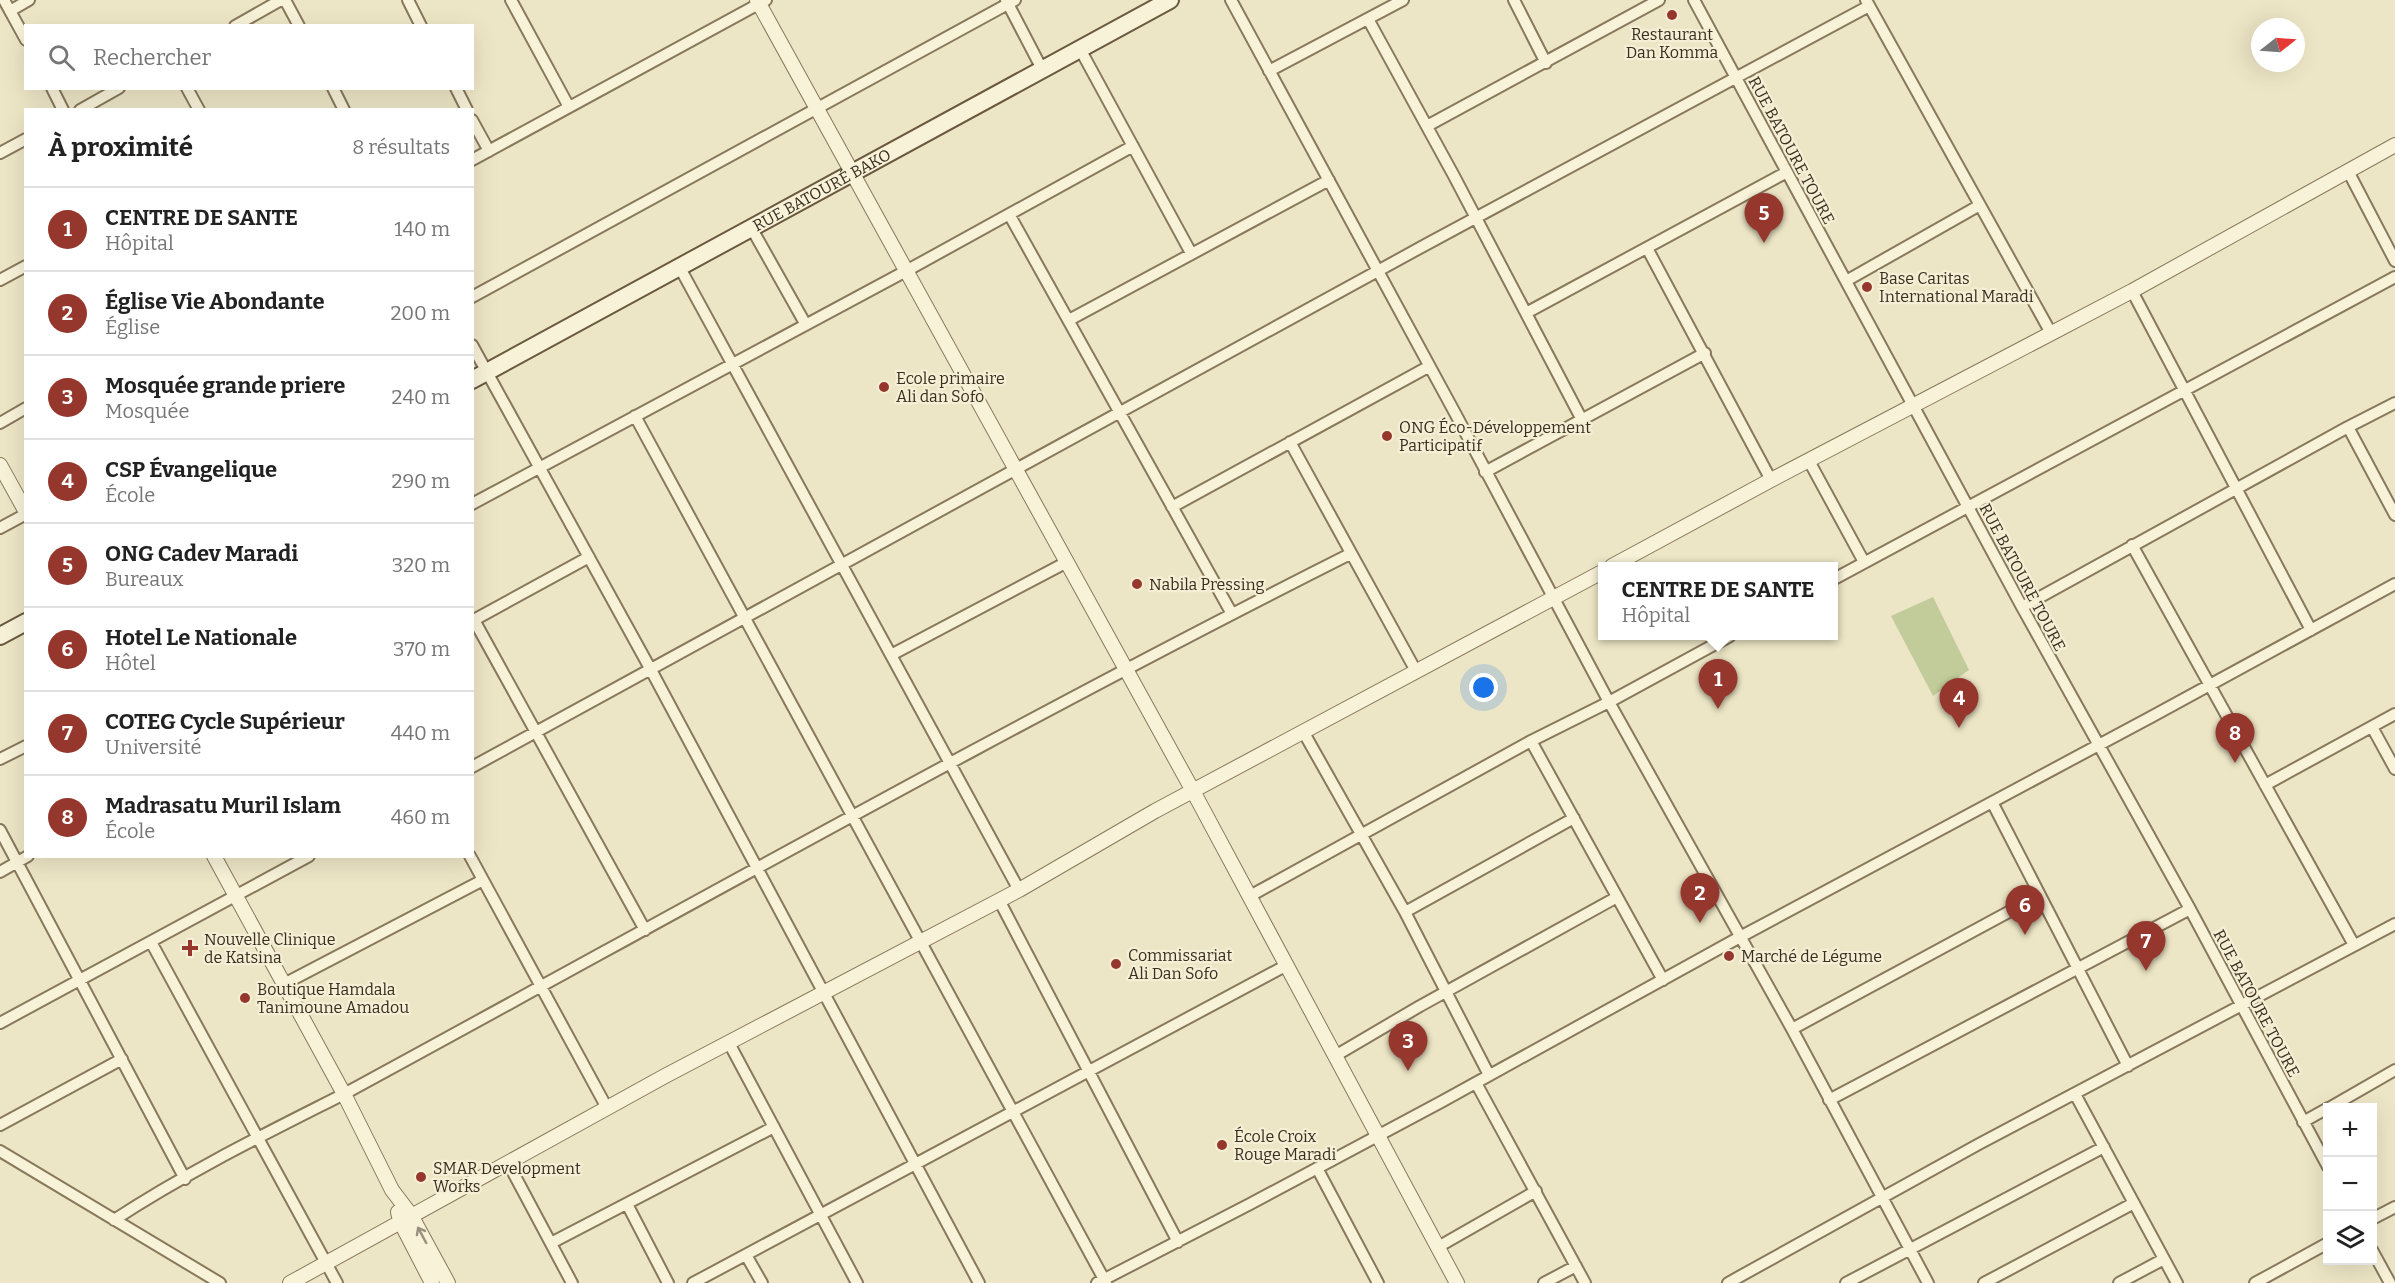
<!DOCTYPE html>
<html lang="fr">
<meta charset="utf-8">
<style>
body{margin:0;font-family:Bitter,serif;background:#f2f2f2;color:#222}
.controls{position:absolute;right:18px;bottom:18px;display:grid;overflow:hidden;border-radius:0px;box-shadow:0 6px 24px #0002}
.controls button{width:54px;height:54px;display:grid;place-items:center;padding:0;border:0;border-bottom:2px solid #e0e0e0;background:#fff;color:#222;font:30px sans-serif}
.compass{position:absolute;left:2251px;top:18px;width:54px;height:54px;border-radius:50%;background:#fff;box-shadow:0 6px 24px #0002;rotate:73deg}
.you{position:absolute;left:1484px;top:688px;width:21px;height:21px;margin:-15px;border:4px solid #fff;border-radius:50%;background:#1a73e8;box-shadow:0 0 0 9px #1a73e833}
.badge{display:grid;place-items:center;width:39px;height:39px;border-radius:50%;background:#96372d;color:#fff;font-size:20px;font-weight:700}
.pin{position:absolute;translate:-50% -50px;filter:drop-shadow(0 2px 3px #0008)}
.pin::after{content:'';position:absolute;top:32px;width:21px;height:18px;background:inherit;clip-path:polygon(0 0,100% 0,50% 100%)}
.popup{position:absolute;left:1598px;top:562px;width:240px;height:78px;box-sizing:border-box;display:grid;place-content:center;border-radius:0px;background:#fff;filter:drop-shadow(0 2px 4px #0005);font-size:20px;white-space:nowrap;color:#767676}
.popup b{font-size:22px;color:#222}
.popup::after{content:'';position:absolute;left:50%;top:100%;margin-left:-12px;border:12px solid transparent;border-top-color:#fff}
.list{margin:0;padding:0;list-style:none}
h2{display:flex;justify-content:space-between;align-items:center;height:78px;margin:0;padding:0 24px;font-size:26px}
h2 small{font-size:20px;font-weight:400;color:#767676}
.list li{display:grid;grid-template-columns:39px 1fr auto;gap:18px;align-items:center;box-sizing:border-box;height:84px;padding:0 24px;border-top:2px solid #e0e0e0}
.list b{display:block;font-size:22px;white-space:nowrap}
.list p{margin:0;font-size:20px;white-space:nowrap;color:#767676}
.list em{font-size:20px;font-style:normal;color:#767676}
.icon{flex:none;width:33px;height:33px;fill:none;stroke:currentColor;stroke-width:2;stroke-linecap:round;stroke-linejoin:round}
.map{position:relative;flex:none;width:2395px;height:1283px;overflow:hidden}
.search{position:absolute;background:#fff;box-shadow:0 6px 24px #0002;left:24px;top:24px;width:450px;height:66px;display:flex;align-items:center;gap:15px;box-sizing:border-box;padding:0 21px;border-radius:0px;color:#767676;font-size:22px}
.panel{position:absolute;background:#fff;box-shadow:0 6px 24px #0002;left:24px;top:108px;width:450px;height:750px;border-radius:0px}
.map>svg:first-child{display:block}
.green{fill:#c1cc9a}
.lines{fill:none;stroke-linecap:round;stroke-linejoin:round}
.minor-casing{stroke:#88785c;stroke-width:14}
.tertiary-casing{stroke:#88785c;stroke-width:16}
.secondary-casing{stroke:#6a593f;stroke-width:20}
.minor{stroke:#f8f2d9;stroke-width:10}
.tertiary{stroke:#f8f2d9;stroke-width:14}
.secondary{stroke:#f8f2d9;stroke-width:16}
.oneway{stroke:#98907c}
.poi-dot{fill:#96372d;stroke:#f5efd5;stroke-width:2}
.labels{text-anchor:middle;stroke-width:4.5;stroke-linejoin:round;paint-order:stroke}
.poi-label{font-size:16px;fill:#392e1f;stroke:#f5efd5;text-anchor:start}
.street-label{font-size:16px;fill:#392e1f;stroke:#f5efd5}
</style>
<div class="map">
<svg width="2395" height="1283" viewBox="0 0 2395 1283">
<rect width="100%" height="100%" fill="#ede6c6"/>
<path class="green" d="M 1933,597 L 1969,670 L 1933,696 L 1891,616 Z"/>
<g class="lines">
<g class="minor-casing">
<path id="minor" d="M 4,0 L 26,40
M 285,0 L 299,26
M 408,0 L 421,26
M 511,0 L 569,107
M 1006,0 L 1042,69
M 1231,0 L 1455,413 L 1609,702 L 1792,1029 L 1928,1283
M 1514,0 L 1546,63
M 1694,0 L 2022,607 L 2190,909 L 2328,1167
M 1866,0 L 2051,333
M 10,11 L 29,0
M 1368,19 L 1454,176 L 1581,418
M 235,26 L 281,0
M 1080,49 L 1191,253
M 1269,71 L 1403,0
M 52,88 L 63,110
M 187,88 L 199,110
M 333,88 L 344,110
M 456,88 L 467,110
M 80,110 L 119,88
M 472,120 L 489,151
M 1427,126 L 1659,0
M 0,153 L 26,139
M 472,160 L 766,0
M 2348,171 L 2395,261
M 1009,214 L 1232,614
M 752,229 L 806,325
M 1647,248 L 1771,480
M 680,268 L 1019,890
M 0,280 L 26,266
M 1846,281 L 1980,205
M 2132,291 L 2311,630
M 472,297 L 1015,0
M 1526,313 L 1787,172
M 1069,320 L 1329,180
M 472,345 L 651,670 L 979,1283
M 635,416 L 1106,1283
M 0,423 L 26,408
M 2348,427 L 2395,515
M 1290,442 L 1416,671
M 1809,461 L 1864,562
M 1485,472 L 1705,353
M 472,504 L 906,271 L 1133,146
M 1172,507 L 1428,367
M 0,528 L 26,514
M 2132,545 L 2354,945
M 1834,579 L 2395,277
M 2022,607 L 2348,427 L 2395,403
M 474,620 L 645,930
M 472,621 L 589,557
M 891,655 L 1067,562
M 2372,727 L 2395,769
M 1304,733 L 1405,912 L 1489,1075
M 1531,741 L 1663,980
M 0,759 L 26,746
M 472,767 L 1427,244 L 1869,6
M 2265,785 L 2395,714
M 1992,802 L 2128,1066
M 0,830 L 185,1179
M 470,856 L 607,1108
M 0,872 L 28,856
M 1250,896 L 1531,741 L 1609,702 L 1730,636
M 999,900 L 1178,1242
M 1405,912 L 1574,818
M 151,942 L 337,1283
M 284,984 L 483,880
M 0,1023 L 309,856
M 1792,1029 L 2040,895
M 729,1043 L 857,1283
M 1335,1056 L 1420,1006 L 1617,897
M 1476,1083 L 1585,1283
M 2075,1094 L 2177,1283
M 1829,1100 L 2190,909
M 2329,1108 L 2395,1070
M 2303,1122 L 2328,1108
M 0,1125 L 122,1059
M 0,1151 L 220,1283
M 508,1163 L 572,1283
M 1317,1168 L 1378,1283
M 627,1204 L 668,1283
M 2372,1219 L 2395,1207
M 114,1220 C 187,1172 267,1133 344,1094 C 679,912 1010,725 1350,554
M 551,1243 L 774,1127
M 1438,1247 L 1536,1191
M 2372,1250 L 2390,1283
M 746,1255 L 762,1283
M 693,1283 L 1287,965
M 1097,1283 L 1250,1204 L 1441,1102 L 1740,937 L 2151,717 L 2395,584
M 1544,1283 L 1576,1266
M 1728,1283 L 1979,1144 L 2395,924
M 1846,1283 L 2104,1147
M 1984,1283 L 2134,1203
M 2119,1283 L 2164,1259
M 2255,1283 L 2328,1243"/>
</g>
<g class="tertiary-casing">
<path id="tertiary" d="M 757,0 L 1193,791 L 1457,1283
M 0,465 L 26,512
M 1612,566 L 1771,480 L 2132,291 L 2395,145
M 214,856 L 344,1094 L 392,1190 L 411,1215 L 448,1283
M 398,1212 L 400,1221 L 432,1283
M 290,1283 L 665,1076 L 1019,890 L 1155,811 L 1602,572"/>
</g>
<g class="secondary-casing">
<g id="secondary">
<path id="s1" d="M 472,380 L 1170,0"/>
<path d="M 0,636 L 26,622"/>
</g>
</g>
<use href="#minor" class="minor"/>
<use href="#tertiary" class="tertiary"/>
<use href="#secondary" class="secondary"/>
</g>
<defs><path id="oneway-shaft" d="M-6 0H5M1.5-3L5.5 0L1.5 3" fill="none" stroke-width="1.6" stroke-linecap="round" stroke-linejoin="round" transform="scale(1.5)"/></defs>
<use class="oneway" href="#oneway-shaft" transform="translate(422 1235) rotate(-118)"/>
<g class="poi-dot">
<circle cx="1672" cy="15" r="6"/>
<circle cx="1867" cy="287" r="6"/>
<circle cx="884" cy="387" r="6"/>
<circle cx="1387" cy="436" r="6"/>
<circle cx="1137" cy="584" r="6"/>
<path d="M187 939h6v6h6v6h-6v6h-6v-6h-6v-6h6z"/>
<circle cx="1729" cy="956" r="6"/>
<circle cx="1116" cy="964" r="6"/>
<circle cx="245" cy="998" r="6"/>
<circle cx="1222" cy="1145" r="6"/>
<circle cx="421" cy="1177" r="6"/>
</g>
<g class="labels">
<g class="poi-label">
<text x="1672" y="40" text-anchor="middle">Restaurant<tspan x="1672" dy="18">Dan Komma</tspan></text>
<text x="1879" y="284">Base Caritas<tspan x="1879" dy="18">International Maradi</tspan></text>
<text x="896" y="384">Ecole primaire<tspan x="896" dy="18">Ali dan Sofo</tspan></text>
<text x="1399" y="433">ONG Éco-Développement<tspan x="1399" dy="18">Participatif</tspan></text>
<text x="1149" y="590">Nabila Pressing</text>
<text x="204" y="945">Nouvelle Clinique<tspan x="204" dy="18">de Katsina</tspan></text>
<text x="1128" y="961">Commissariat<tspan x="1128" dy="18">Ali Dan Sofo</tspan></text>
<text x="1741" y="962">Marché de Légume</text>
<text x="257" y="995">Boutique Hamdala<tspan x="257" dy="18">Tanimoune Amadou</tspan></text>
<text x="1234" y="1142">École Croix<tspan x="1234" dy="18">Rouge Maradi</tspan></text>
<text x="433" y="1174">SMAR Development<tspan x="433" dy="18">Works</tspan></text>
</g>
<g class="street-label">
<text transform="translate(1792 150) rotate(62)" y="6">RUE BATOURE TOURE</text>
<text dy="6" stroke="none"><textPath href="#s1" startOffset="398">RUE BATOURÉ BAKO</textPath></text>
<text transform="translate(2023 577) rotate(62)" y="6">RUE BATOURE TOURE</text>
<text transform="translate(2257 1003) rotate(62)" y="6">RUE BATOURE TOURE</text>
</g>
</g>
</svg>
<div class="controls">
<button>+</button>
<button>−</button>
<button><svg class="icon" aria-label="layers" viewBox="0 0 24 24"><path d="M12 4l9 5-9 5-9-5zM3 14l9 5 9-5"/></svg></button>
</div>
<svg class="compass" viewBox="-18 -18 36 36"><path d="M0-13l5 13h-10z" fill="#e53935"/><path d="M0 13l5-13h-10z" fill="#767676"/></svg>
<div class="you"></div>
<div class="pin badge" style="left:1718px;top:709px">1</div>
<div class="popup"><b>CENTRE DE SANTE</b>Hôpital</div>
<div class="pin badge" style="left:1700px;top:923px">2</div>
<div class="pin badge" style="left:1408px;top:1071px">3</div>
<div class="pin badge" style="left:1959px;top:728px">4</div>
<div class="pin badge" style="left:1764px;top:243px">5</div>
<div class="pin badge" style="left:2025px;top:935px">6</div>
<div class="pin badge" style="left:2146px;top:971px">7</div>
<div class="pin badge" style="left:2235px;top:763px">8</div>
<div class="search"><svg class="icon" aria-label="search" viewBox="0 0 24 24"><circle cx="10" cy="10" r="6"/><path d="M15 15l6 6"/></svg>Rechercher</div>
<section class="panel">
<h2>À proximité<small>8 résultats</small></h2>
<ul class="list">
<li><span class="badge">1</span><div><b>CENTRE DE SANTE</b><p>Hôpital</p></div><em>140 m</em></li>
<li><span class="badge">2</span><div><b>Église Vie Abondante</b><p>Église</p></div><em>200 m</em></li>
<li><span class="badge">3</span><div><b>Mosquée grande priere</b><p>Mosquée</p></div><em>240 m</em></li>
<li><span class="badge">4</span><div><b>CSP Évangelique</b><p>École</p></div><em>290 m</em></li>
<li><span class="badge">5</span><div><b>ONG Cadev Maradi</b><p>Bureaux</p></div><em>320 m</em></li>
<li><span class="badge">6</span><div><b>Hotel Le Nationale</b><p>Hôtel</p></div><em>370 m</em></li>
<li><span class="badge">7</span><div><b>COTEG Cycle Supérieur</b><p>Université</p></div><em>440 m</em></li>
<li><span class="badge">8</span><div><b>Madrasatu Muril Islam</b><p>École</p></div><em>460 m</em></li>
</ul>
</section>
</div>
